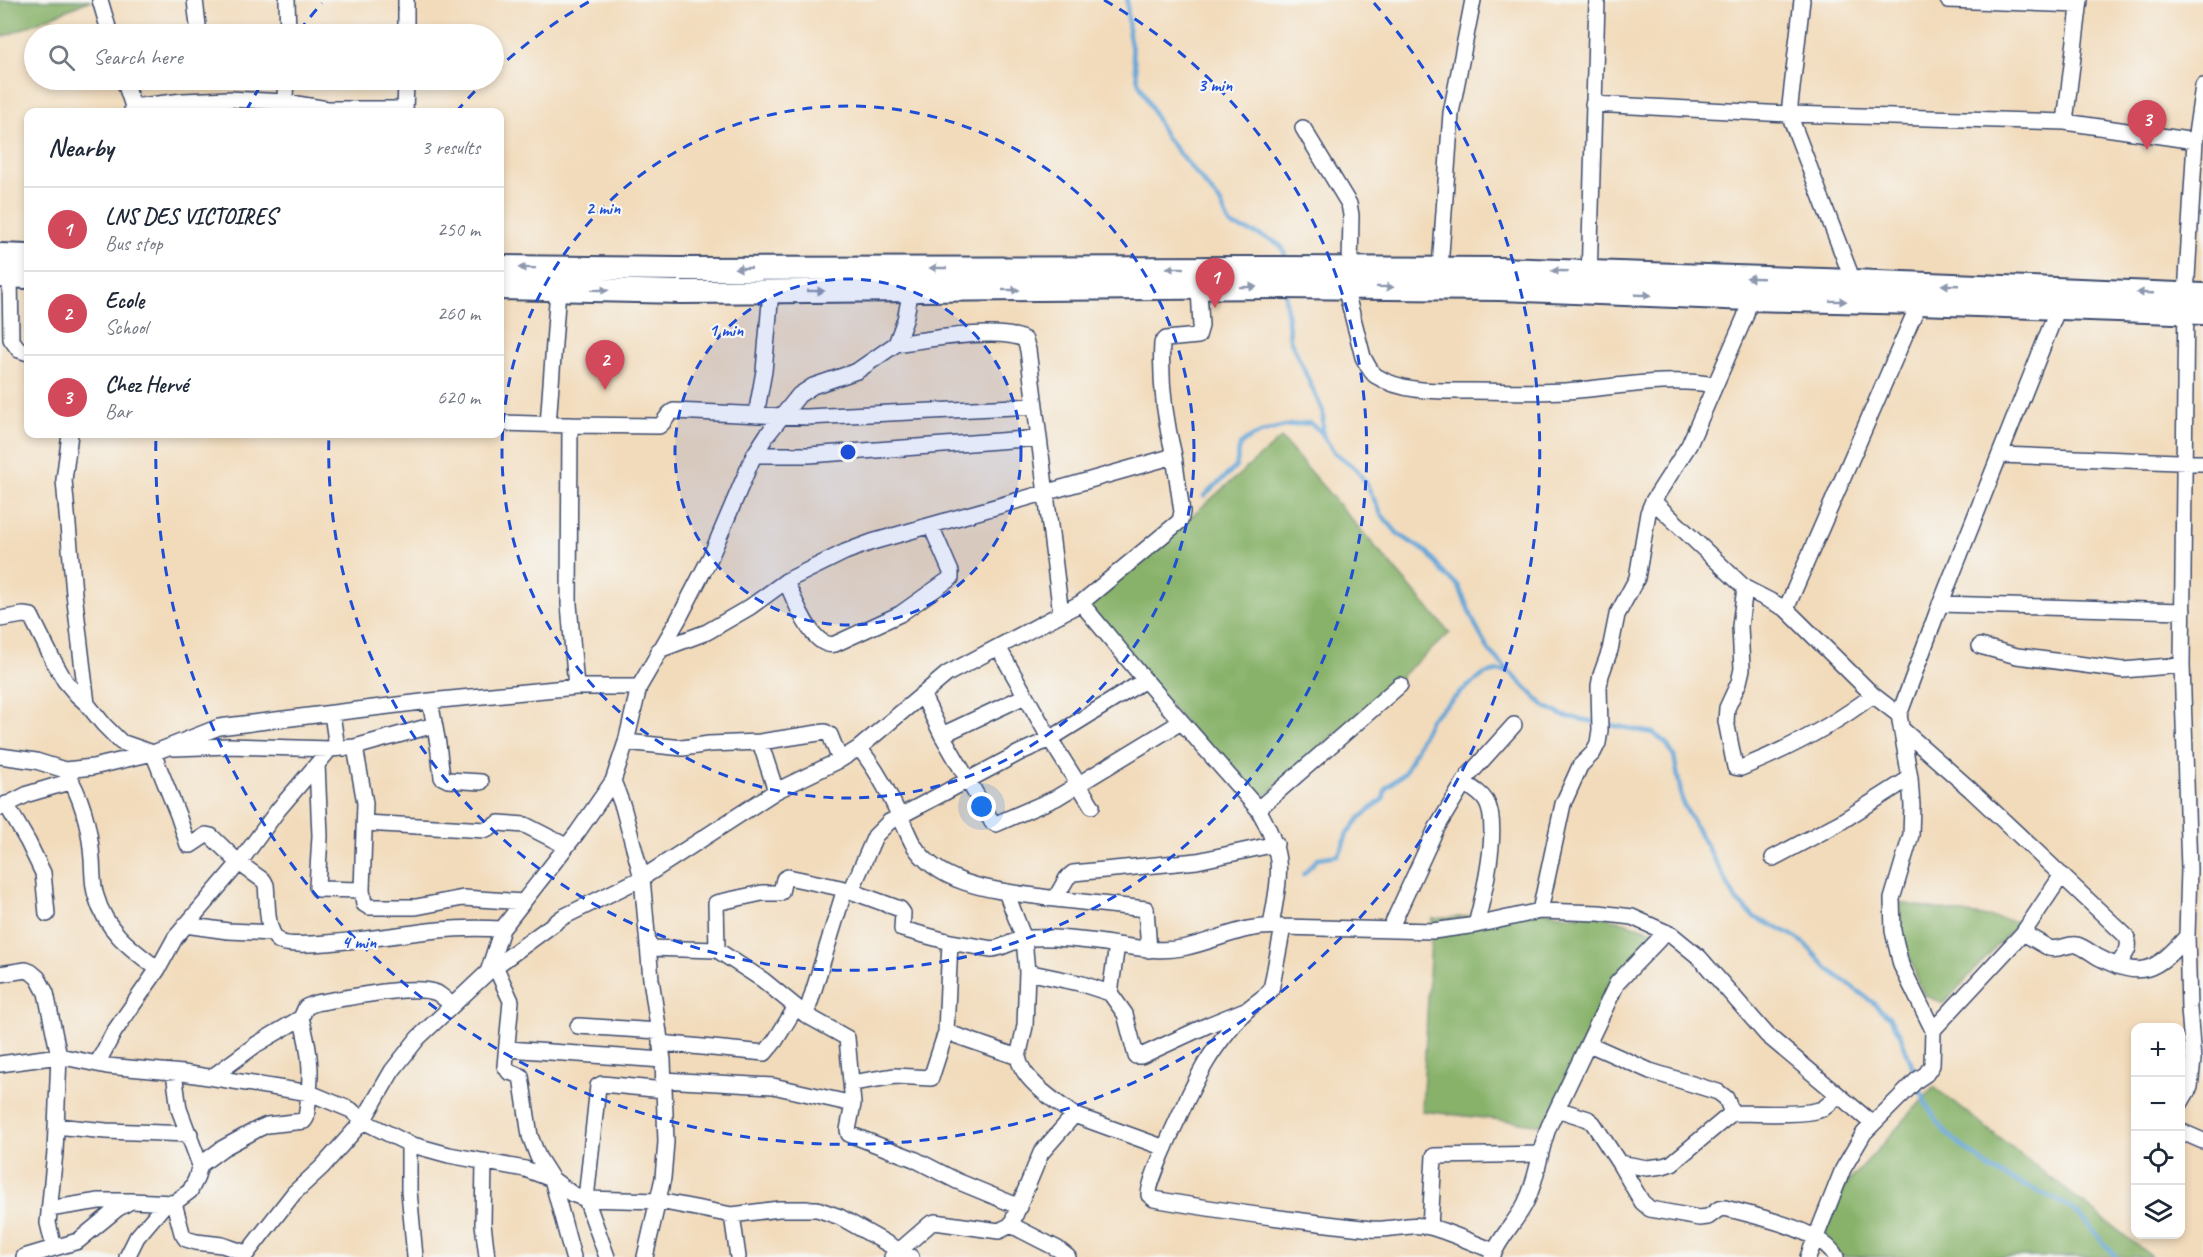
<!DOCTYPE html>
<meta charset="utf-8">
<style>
body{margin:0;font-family:Caveat,sans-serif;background:#f6f6f7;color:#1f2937}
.controls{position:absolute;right:18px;bottom:18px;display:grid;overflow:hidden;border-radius:12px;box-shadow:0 3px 9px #0003}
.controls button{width:54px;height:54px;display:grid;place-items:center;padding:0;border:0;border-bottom:2px solid #e0e1e3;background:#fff;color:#1f2937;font:30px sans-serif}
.you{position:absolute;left:982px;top:807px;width:21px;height:21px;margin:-15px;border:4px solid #fff;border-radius:50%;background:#1a73e8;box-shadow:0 0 0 9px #1a73e833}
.badge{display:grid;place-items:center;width:39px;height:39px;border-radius:50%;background:#d1495b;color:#fff;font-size:20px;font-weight:700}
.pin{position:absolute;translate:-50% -50px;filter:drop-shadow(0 2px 3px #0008)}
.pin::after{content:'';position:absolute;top:32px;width:21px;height:18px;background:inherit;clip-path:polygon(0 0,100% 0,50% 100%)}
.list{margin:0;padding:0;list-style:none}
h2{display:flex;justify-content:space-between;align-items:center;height:78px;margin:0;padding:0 24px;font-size:26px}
h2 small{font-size:20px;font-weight:400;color:#747a83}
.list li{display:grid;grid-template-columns:39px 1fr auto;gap:18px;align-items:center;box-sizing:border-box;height:84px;padding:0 24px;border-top:2px solid #e0e1e3}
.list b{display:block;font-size:22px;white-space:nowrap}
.list p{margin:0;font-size:20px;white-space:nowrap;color:#747a83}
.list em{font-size:20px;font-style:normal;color:#747a83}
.icon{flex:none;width:33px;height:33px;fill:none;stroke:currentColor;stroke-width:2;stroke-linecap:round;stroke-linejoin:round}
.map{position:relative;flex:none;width:2203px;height:1257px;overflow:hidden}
.search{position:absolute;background:#fff;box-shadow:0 3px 9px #0003;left:24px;top:24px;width:480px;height:66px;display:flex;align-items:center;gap:15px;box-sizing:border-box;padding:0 21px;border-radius:33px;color:#747a83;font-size:22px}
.panel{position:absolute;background:#fff;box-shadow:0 3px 9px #0003;left:24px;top:108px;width:480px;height:330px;border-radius:12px}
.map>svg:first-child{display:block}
.forest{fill:#88b26a;stroke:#527064;stroke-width:1.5}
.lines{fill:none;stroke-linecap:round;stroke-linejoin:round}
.stream{stroke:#62a5d7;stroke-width:4.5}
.street-casing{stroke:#3b496c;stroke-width:18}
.secondary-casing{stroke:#3b496c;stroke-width:26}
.street{stroke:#fff;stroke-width:15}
.secondary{stroke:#fff;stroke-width:22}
.oneway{fill:#8d97ae}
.ring{fill:none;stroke:#1d4ed8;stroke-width:3;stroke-dasharray:10 8}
.centre{fill:#1d4ed8;stroke:#f6f6f2;stroke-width:3}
.ring-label{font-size:18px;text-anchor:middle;font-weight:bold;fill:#1d4ed8;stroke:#f6f6f2;stroke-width:4.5;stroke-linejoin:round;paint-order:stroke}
</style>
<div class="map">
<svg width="2203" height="1257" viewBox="0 0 2203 1257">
<rect width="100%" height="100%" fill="#f6f6f2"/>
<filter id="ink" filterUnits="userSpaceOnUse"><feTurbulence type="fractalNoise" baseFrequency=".0167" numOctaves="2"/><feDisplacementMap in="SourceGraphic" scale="12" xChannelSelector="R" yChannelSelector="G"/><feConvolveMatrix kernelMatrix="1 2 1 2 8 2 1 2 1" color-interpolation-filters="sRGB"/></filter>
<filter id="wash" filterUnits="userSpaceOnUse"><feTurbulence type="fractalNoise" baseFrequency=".008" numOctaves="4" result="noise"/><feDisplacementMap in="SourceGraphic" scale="24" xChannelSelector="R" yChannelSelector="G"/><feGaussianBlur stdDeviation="1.35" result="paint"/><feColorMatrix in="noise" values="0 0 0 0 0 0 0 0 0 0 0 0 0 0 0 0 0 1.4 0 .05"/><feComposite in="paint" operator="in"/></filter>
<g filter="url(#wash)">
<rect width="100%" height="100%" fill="#f2dbbb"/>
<path class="forest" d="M 0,0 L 91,0 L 0,38 Z
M 1281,438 L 1450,633 L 1256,804 L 1086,608 Z
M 1900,903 L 2019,922 L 1943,1004 L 1923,994 L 1902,937 Z
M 1520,907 L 1568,915 L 1599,915 L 1661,933 L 1609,985 L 1545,1125 L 1422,1111 L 1432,919 L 1473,916 Z
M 1934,1087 L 2152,1257 L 1844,1257 L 1822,1239 L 1844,1187 Z"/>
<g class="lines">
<path class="stream" d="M 1127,0 L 1129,35 L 1138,81 L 1165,136 L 1220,202 L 1230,225 C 1244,230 1271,237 1281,246 C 1285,250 1285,256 1285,260
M 1285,293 L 1290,339 L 1323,412 L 1323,436
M 1204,496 L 1236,467 L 1240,445 C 1255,431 1289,424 1310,423 L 1319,430 L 1334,452 L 1356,469 L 1366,483 L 1381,514 L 1398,534 L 1428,553 L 1446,576 L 1458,585 L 1477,629 L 1490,652 L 1544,706 L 1564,716 L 1653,733 L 1666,743 L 1674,756 L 1683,804 L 1737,901 L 1754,917 L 1789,933 L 1804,943 L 1828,969 L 1871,1001 L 1889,1017 L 1900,1034 L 1916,1076
M 1303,875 L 1318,858 L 1338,855 L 1342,848 L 1347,834 L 1360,818 L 1383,799 L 1386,788 L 1405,772 L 1430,719 L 1467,687 L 1485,674 L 1498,671 L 1509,672
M 1918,1084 L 1927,1106 L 1946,1133 L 1993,1171 L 2059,1201 L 2079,1214 L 2116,1257"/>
</g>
</g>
<g filter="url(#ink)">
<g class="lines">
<g class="street-casing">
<path id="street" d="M 100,0 L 110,34
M 195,0 L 199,34
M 287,0 L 288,34
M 1802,0 L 1789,114 L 1853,281
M 1948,0 L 2079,5
M 406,34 L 406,0
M 124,80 L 135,112
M 1593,104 L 1789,114 L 2065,122 L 2195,141
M 132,107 L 183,101 L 229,99 L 285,102 L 327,109 L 405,109
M 284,112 L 286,80
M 405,112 L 406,80
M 2065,122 L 2080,0
M 1303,128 L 1349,204 L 1351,215 L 1350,268
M 1440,268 L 1451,113 L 1473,0
M 10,276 L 11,339 L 19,350 L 28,353
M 1589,279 L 1597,0
M 1345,287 L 1363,357 C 1367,364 1370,372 1376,376 C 1403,393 1439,391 1469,391 C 1501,391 1534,393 1565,391 C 1614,388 1666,376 1715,385
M 896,344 C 923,340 1002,326 1025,340 L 1028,350 L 1061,614
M 756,415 L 764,371 L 771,291
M 500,423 L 570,425 L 569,604 L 576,687 L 639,687
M 548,425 L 558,289
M 570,425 L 659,426 C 666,422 667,413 674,411 L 807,417 L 1034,406
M 70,434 L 64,480 L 74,593 L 87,704
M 754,455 L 809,455 L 1039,438
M 2000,455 L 2203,463
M 1653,501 L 1745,588 L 1786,609 L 1873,695 L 1899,715
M 786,581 C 794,598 812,650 835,644 L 900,614 L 951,578 L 951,572 L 931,526
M 1745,588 L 1740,626 L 1742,669 L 1739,682 L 1727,708 L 1726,721 L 1735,767 L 1741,768 C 1788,749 1833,726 1873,695
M 1081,603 L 1145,680 L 1258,809 C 1286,857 1280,873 1271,926
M 1940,604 L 2183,611
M 1786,609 L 1919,303
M 0,619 L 23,615 L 31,616 L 52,658 L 65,681 L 76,694 L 87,704 L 104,725 L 121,742 L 153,753 L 178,815 L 188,845 L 191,845 L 206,835 L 211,836 L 239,863 L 264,881 L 266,885 C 268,901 265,931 279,941 C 294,952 413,932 438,930 C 460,928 481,928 502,929
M 1980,646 L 2017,656 L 2123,670 L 2182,665
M 998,647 L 1050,739 L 1092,806
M 659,650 L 707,632 L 750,607 L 786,581 L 845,552 L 872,542 L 1174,456 C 1165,420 1160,380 1162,343 L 1166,339 L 1198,336 L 1201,326 L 1199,288
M 922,694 L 942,735 L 992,822 L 996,824 L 1056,798 L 1181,722
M 430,701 L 438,744 L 442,777 L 448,780 L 481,782
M 332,714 L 337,748
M 1903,730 L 1971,790 L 2126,936 C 2133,948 2123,956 2117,966
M 942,735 L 1025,696
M 626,742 L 683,748 L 709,744 L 760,742 L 776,791
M 760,742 L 825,732 L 830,735 L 840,760
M 355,747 L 365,803 L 362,890 L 364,904 L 369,907 L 416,907 L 463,898 L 523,902
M 174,748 L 229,746 L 330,749
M 859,748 C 876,768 888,791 899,815 C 904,824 908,835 913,844 C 941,890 1007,891 1055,899 L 1067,878 L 1073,873 L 1197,861 L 1276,844
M 0,756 L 36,761 L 65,770 L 93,767 L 153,753 L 219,727 L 430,701 L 576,687
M 317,764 L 320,836 L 317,887 L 318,889 L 362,890
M 65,770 C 82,797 90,827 92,859 C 93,871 92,884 96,896 C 106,931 130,948 158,969
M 613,781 L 623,807 L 642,878 L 651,979 L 663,1060 L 666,1142 L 663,1178 L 645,1257
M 1464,783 C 1472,788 1481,793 1486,801 C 1501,825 1483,898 1476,925
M 6,804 L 28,842 L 43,873 L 47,914
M 0,808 L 28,794 L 72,781
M 1258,809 L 1400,685
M 365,823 L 486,830 L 499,823 L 525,825 L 566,846
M 1773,858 L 1839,823 L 1910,778
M 851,891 L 875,836 L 889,822 L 1019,753 L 1050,739 L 1145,680
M 1006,892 L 1024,939 L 1027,972 L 1079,983 L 1110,993
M 1055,899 L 1146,909 L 1149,950
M 1540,911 L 1563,804 L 1580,766 L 1593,753 L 1598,743 L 1600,730 L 1599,686 L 1601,675 L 1610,650 L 1617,615 L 1637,578 L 1648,513 L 1653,501 L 1689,445 L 1745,317 L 1750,299
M 185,925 L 228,931 L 272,933
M 1390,929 L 1436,829 L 1468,776 L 1514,725
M 2023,933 L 2049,948 C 2059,951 2068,943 2077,945 C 2084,947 2091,953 2098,957 C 2142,980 2156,971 2187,936
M 950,942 L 946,1032 L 1018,1057 C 1022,1080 1055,1101 1074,1115
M 649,948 L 717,950 L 716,903 L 762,893 L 779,893 L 781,892 L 784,879 L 788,877 L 845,889 L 900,909 L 903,913 L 902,929 L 950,942 L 992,949 C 1003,948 1012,941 1023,939 C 1044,935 1094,941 1117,945
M 717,950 L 763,980 L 806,1015 L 847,1038 L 853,1104 L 848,1130 L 849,1134 L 914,1159 L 957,1181 L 1020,1207
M 495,966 L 511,1001 L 505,1066 L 509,1072 L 521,1076 L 530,1136 L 538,1157 L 552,1179 L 573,1257
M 489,971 L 563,917 L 642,878 L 776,791 L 840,760 L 859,748 L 947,674 L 1081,603 L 1180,521 L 1182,512 L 1174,456
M 0,974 L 26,970 L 31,972 L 38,978 L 46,993 L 59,1056 L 55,1152 L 48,1223 L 54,1248
M 1245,1010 L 1208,1025 L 1141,1056 L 1136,1056 L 1125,1014 L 1110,993 L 1117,945 C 1139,948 1160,952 1182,948 C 1219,941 1243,923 1283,927
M 806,1015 L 845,889
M 578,1026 L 659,1031
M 1933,1030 L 2023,933 L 2062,875
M 660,1043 L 765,1053 L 775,1041 L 796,1007
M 1589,1044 L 1650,1071 L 1718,1092 L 1726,1098 L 1732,1113
M 508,1049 L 663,1060
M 1018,1057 L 1025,1026 L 1027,972
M 0,1064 L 59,1056 L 107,1066 L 183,1073 L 310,1093 L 351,1110 L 363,1121 L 409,1144 L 449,1155 L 525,1169 L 552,1179 L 572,1194 L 586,1199 L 659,1201 L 732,1215 L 779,1209 L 817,1209 L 840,1217 L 911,1257
M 97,1064 L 114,1032 L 158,969 L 175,938 L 239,863 L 278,810 L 330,749 L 355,747 L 434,725
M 174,1073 L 179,1109 L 200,1165
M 212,1077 L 257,1044 L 301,1018 L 306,1007 L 316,1003 C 342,999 415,983 437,993 C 442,996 447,1001 452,1005
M 663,1080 L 773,1086 L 853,1104
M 852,1083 L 895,1076 L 931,1078 L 946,1032
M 2180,1104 L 2190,1087 L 2193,1060 L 2189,1008 L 2187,936 L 2189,869 L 2182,665 L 2186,295 L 2195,141 L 2203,86
M 1557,1109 L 1588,1119 L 1593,1123 L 1619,1163 L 1647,1168 L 1663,1166 L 1672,1163 L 1732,1113 C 1754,1113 1799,1116 1819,1110 C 1827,1108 1832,1100 1838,1095
M 56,1126 L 106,1131 L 190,1134
M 2180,1131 L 2203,1141
M 409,1144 L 409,1191 L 415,1257
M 484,1161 L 483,1224 L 487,1257
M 1619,1163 L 1642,1202 L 1650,1209 L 1699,1218 L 1708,1217 L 1719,1209 L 1725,1208 C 1754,1216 1822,1229 1836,1257
M 174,1203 L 182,1233 L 186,1239 L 196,1242 L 222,1245 L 246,1253
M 49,1209 L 99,1201 L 131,1201
M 732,1215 L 738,1257
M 1011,1225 L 1041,1153 L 1074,1115 L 1165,1148
M 1430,1227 L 1434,1156 L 1540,1154
M 1494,1251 C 1473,1243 1452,1233 1430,1227 C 1410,1222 1392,1231 1371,1229 C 1299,1221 1226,1212 1154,1199 L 1149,1195 C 1147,1180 1196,1079 1207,1061 C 1215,1048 1234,1022 1246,1011 C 1254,1003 1263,999 1271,990 L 1283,927 L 1433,931 L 1476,925 L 1540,911 L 1599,913 L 1632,917 L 1672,935 L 1699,957 L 1767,1035 L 1873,1124
M 24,1257 L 78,1241 L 117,1209 L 131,1201 L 174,1203 L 190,1191 L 196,1179 L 200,1165 L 223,1148 L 258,1129 L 267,1125 L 304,1121 L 306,1118 C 312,1079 312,1056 301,1018
M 127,1257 L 137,1237 L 166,1203
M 244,1257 L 294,1193 L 322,1167 L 363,1121 L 392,1071 L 418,1038 L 488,972 L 502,929 L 577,833 L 613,781 L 626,742 L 639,687 L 678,620 L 710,558 L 754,455 L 767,435 L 799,395 L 813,386 L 857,371 L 896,344 L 905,320 L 911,290
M 607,1257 L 586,1199 L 598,1086 L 602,1084 L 664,1090
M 892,1257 L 930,1224 L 935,1222 L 999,1231 L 1011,1225 L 1058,1249 L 1068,1257
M 1492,1257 C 1500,1236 1517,1221 1526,1202 C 1538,1178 1539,1151 1549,1126 L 1617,983 L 1666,932
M 1808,1257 L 1843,1169 L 1864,1133 L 1917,1080 L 1926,1074 L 1932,1065 L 1933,1030 L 1901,965 L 1893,931 L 1892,899 L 1911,835 L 1912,806 L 1910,778 L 1899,715 L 1938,610 L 2058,308"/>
</g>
<g class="secondary-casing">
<path id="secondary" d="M 0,255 L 28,256
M 500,267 L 679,269 L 1275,268 L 1499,269 L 1853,281 L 2203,295
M 0,276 L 28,277
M 500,288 L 682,292 L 1276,287 L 1500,289 L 1750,299 L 1919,303 L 2203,313"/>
</g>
<use href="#street" class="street"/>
<use href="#secondary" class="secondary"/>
</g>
<defs><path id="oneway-solid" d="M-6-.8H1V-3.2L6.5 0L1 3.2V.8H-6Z" transform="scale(1.5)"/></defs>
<g class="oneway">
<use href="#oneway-solid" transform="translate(527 268) rotate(-179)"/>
<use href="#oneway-solid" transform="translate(743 268) rotate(179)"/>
<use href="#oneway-solid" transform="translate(938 268) rotate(180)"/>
<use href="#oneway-solid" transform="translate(1175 268) rotate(-180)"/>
<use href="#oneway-solid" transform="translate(1560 271) rotate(-178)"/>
<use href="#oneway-solid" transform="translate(1755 278) rotate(-178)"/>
<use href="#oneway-solid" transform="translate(1950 285) rotate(-178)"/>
<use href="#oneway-solid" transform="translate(1248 287) rotate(-1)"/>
<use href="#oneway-solid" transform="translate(1385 287) rotate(1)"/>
<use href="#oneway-solid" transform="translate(600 290) rotate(1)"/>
<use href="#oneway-solid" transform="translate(1011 290)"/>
<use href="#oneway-solid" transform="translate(816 291)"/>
<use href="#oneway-solid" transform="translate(2145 293) rotate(-178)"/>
<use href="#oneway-solid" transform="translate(1643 295) rotate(2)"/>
<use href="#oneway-solid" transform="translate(1838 301) rotate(1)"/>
</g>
</g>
<circle cx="848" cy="452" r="173" fill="#1d4ed8" fill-opacity=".12"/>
<g class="ring">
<circle cx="848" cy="452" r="173"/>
<circle cx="848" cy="452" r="346"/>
<path d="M456 112A519 519 0 0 1 484 82M494 72A519 519 0 0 1 592 0M1104 0A519 519 0 1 1 329 434"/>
<path d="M246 111A692 692 0 0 1 264 80M299 31A692 692 0 0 1 322 3M1374 3A692 692 0 1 1 156 434"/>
</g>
<circle cx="848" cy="452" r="9" class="centre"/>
<g class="ring-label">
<text x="1215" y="91">3 min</text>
<text x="603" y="214">2 min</text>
<text x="726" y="336">1 min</text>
<text x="359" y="948">4 min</text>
</g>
</svg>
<div class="controls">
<button>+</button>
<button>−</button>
<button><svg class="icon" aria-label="locate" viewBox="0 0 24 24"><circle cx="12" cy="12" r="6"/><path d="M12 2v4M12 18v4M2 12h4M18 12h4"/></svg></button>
<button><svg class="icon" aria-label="layers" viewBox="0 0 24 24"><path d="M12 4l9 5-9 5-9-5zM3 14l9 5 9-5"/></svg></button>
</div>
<div class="you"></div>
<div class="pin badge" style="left:1215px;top:308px">1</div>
<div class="pin badge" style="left:605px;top:390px">2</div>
<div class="pin badge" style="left:2147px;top:150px">3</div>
<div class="search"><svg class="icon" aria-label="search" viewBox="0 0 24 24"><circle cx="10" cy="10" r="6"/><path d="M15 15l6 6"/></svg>Search here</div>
<section class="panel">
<h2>Nearby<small>3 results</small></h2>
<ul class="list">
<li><span class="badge">1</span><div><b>LNS DES VICTOIRES</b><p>Bus stop</p></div><em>250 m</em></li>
<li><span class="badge">2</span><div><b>Ecole</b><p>School</p></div><em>260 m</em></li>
<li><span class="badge">3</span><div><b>Chez Hervé</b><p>Bar</p></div><em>620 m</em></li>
</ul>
</section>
</div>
